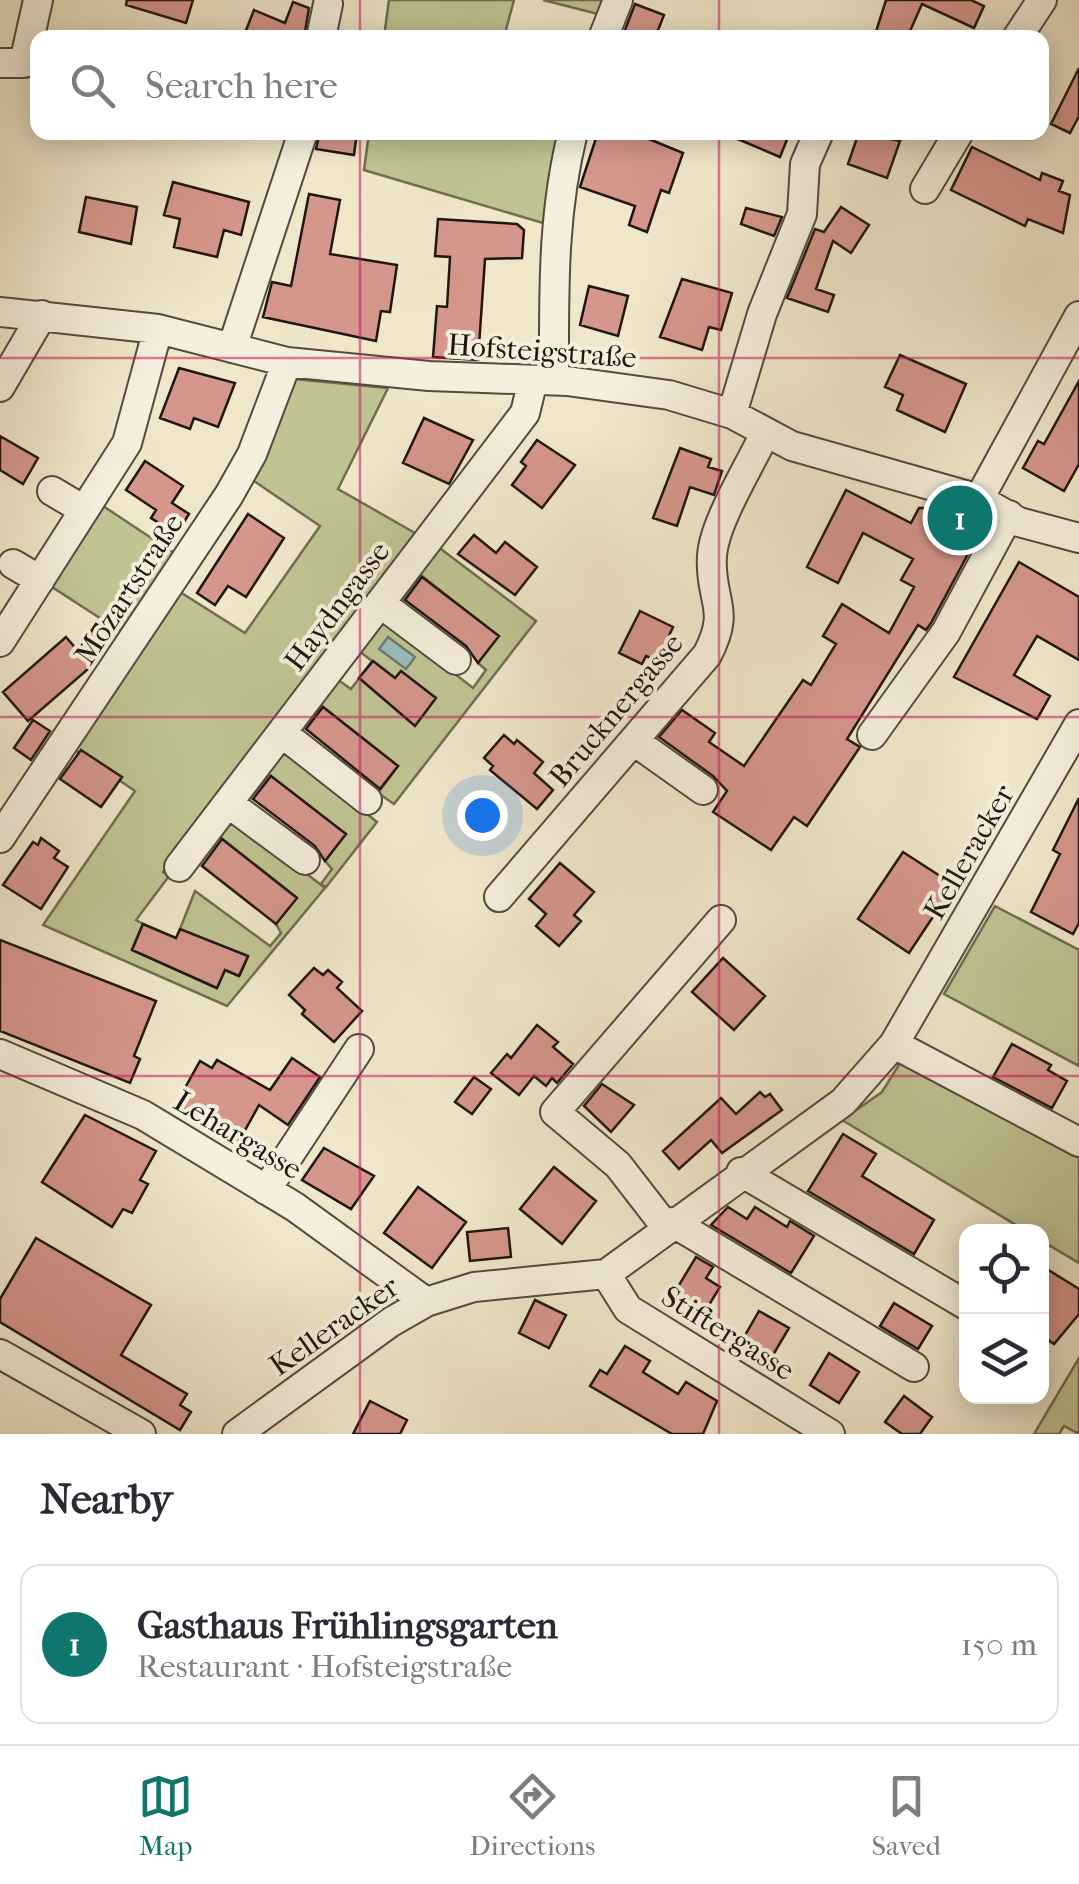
<!DOCTYPE html>
<meta charset="utf-8">
<style>
body{margin:0;font-family:"IM FELL French Canon",serif;background:#f7f7f7;color:#2b2b33}
.controls{position:absolute;right:30px;bottom:30px;display:grid;overflow:hidden;border-radius:20px;box-shadow:0 5px 25px #0003}
.controls button{width:90px;height:90px;display:grid;place-items:center;padding:0;border:0;border-bottom:2px solid #e1e1e2;background:#fff;color:#2b2b33;font:50px sans-serif}
.you{position:absolute;left:482px;top:815px;width:35px;height:35px;margin:-25px;border:8px solid #fff;border-radius:50%;background:#1a73e8;box-shadow:0 0 0 15px #1a73e833}
.badge{display:grid;place-items:center;width:65px;height:65px;border-radius:50%;background:#0f766e;color:#fff;font-size:32px;font-weight:700}
.pin{position:absolute;translate:-50% -50%;border:5px solid #fff;box-shadow:0 2px 10px #0006}
.list{margin:0;padding:0;list-style:none}
h2{display:flex;justify-content:space-between;align-items:center;height:130px;margin:0;padding:0 40px;font-size:42px}
h2 small{font-size:32px;font-weight:400;color:#7c7c81}
.list li{display:grid;grid-template-columns:65px 1fr auto;gap:30px;align-items:center;box-sizing:border-box;height:160px;margin:0 20px 20px;padding:0 20px;border:2px solid #e1e1e2;border-radius:20px}
.list b{display:block;font-size:38px;white-space:nowrap}
.list p{margin:0;font-size:32px;white-space:nowrap;color:#7c7c81}
.list em{font-size:32px;font-style:normal;color:#7c7c81}
.icon{flex:none;width:55px;height:55px;fill:none;stroke:currentColor;stroke-width:2;stroke-linecap:round;stroke-linejoin:round}
.map{position:relative;flex:none;width:1079px;height:1434px;overflow:hidden}
.search{position:absolute;background:#fff;box-shadow:0 5px 25px #0003;left:30px;right:30px;top:30px;height:110px;display:flex;align-items:center;gap:25px;box-sizing:border-box;padding:0 35px;border-radius:20px;color:#7c7c81;font-size:38px}
.sheet{height:310px;background:#fff}
nav{display:flex;justify-content:space-around;align-items:center;box-sizing:border-box;height:140px;border-top:2px solid #e1e1e2;background:#fff;font-size:28px;color:#7c7c81}
nav a{display:grid;justify-items:center;gap:5px}
nav .on{color:#0f766e}
.map>svg:first-child{display:block}
.green{fill:#c0c493;stroke:#706d52;stroke-width:2.5}
.water{fill:#9abfba;stroke:#697b76;stroke-width:2.5}
.building{fill:#d5968c;stroke:#201610;stroke-width:2.5}
.lines{fill:none;stroke-linecap:round;stroke-linejoin:round}
.minor-casing{stroke:#544a3f;stroke-width:32}
.minor{stroke:#f5efdd;stroke-width:28}
.grid{fill:none;stroke:#c2185b;stroke-width:2.5;stroke-opacity:0.55}
.labels{text-anchor:middle;stroke-width:8;stroke-linejoin:round;paint-order:stroke}
.street-label{font-size:30px;fill:#201610;stroke:#f5efdd}
</style>
<div class="map">
<svg width="1079" height="1434" viewBox="0 0 1079 1434">
<rect width="100%" height="100%" fill="#f0e7cb"/>
<filter id="stains"><feTurbulence type="fractalNoise" baseFrequency=".002" numOctaves="4"/><feColorMatrix values="0 0 0 0 .2 0 0 0 0 .09 0 0 0 0 .02 0 0 0 .5 -.17"/></filter>
<radialGradient id="worn" r=".72"><stop offset=".6" stop-color="#630" stop-opacity="0"/><stop offset="1" stop-color="#630" stop-opacity=".3"/></radialGradient>
<path class="green" d="M 389,0 L 514,0 L 504,37 L 384,37 Z
M 543,0 L 603,0 L 598,14 Z
M 369,133 L 560,133 L 543,223 L 364,170 Z
M 294,379 L 388,388 L 338,489 L 422,537 L 163,872 L 169,876 L 136,920 L 143,924 L 132,949 L 216,988 L 225,970 L 240,975 L 248,957 L 180,929 L 195,891 L 270,946 L 281,933 L 276,924 L 296,897 L 220,837 L 199,864 L 230,815 L 325,888 L 227,1006 L 43,925 L 135,791 L 75,750 L 180,592 L 245,633 L 320,526 L 248,477 Z
M 100,504 L 177,555 L 123,633 L 49,585 Z
M 437,546 L 536,621 L 394,804 L 378,793 L 398,766 L 322,706 L 300,732 L 296,729 L 334,677 L 351,689 L 372,661 L 359,651 L 383,618 L 473,688 L 486,670 L 478,663 L 498,636 L 422,576 L 400,602 L 397,599 Z
M 283,746 L 377,822 L 326,887 L 321,884 L 332,869 L 325,861 L 345,834 L 269,775 L 248,801 L 246,795 Z
M 995,906 L 1079,950 L 1079,1066 L 944,994 Z
M 905,1055 L 1079,1150 L 1079,1263 L 1042,1241 L 1042,1232 L 1026,1231 L 842,1120 L 882,1092 Z
M 1079,1358 L 1079,1434 L 1064,1426 L 1059,1434 L 1034,1434 Z"/>
<path class="water" d="M 388,637 L 415,657 L 406,669 L 379,649 Z"/>
<path class="building" d="M 127,0 L 193,0 L 186,23 L 126,5 Z
M 886,0 L 971,0 L 984,6 L 974,28 L 922,4 L 907,38 L 874,38 Z
M 293,2 L 309,8 L 304,38 L 243,38 L 254,10 L 285,23 Z
M 635,4 L 664,15 L 655,38 L 625,30 Z
M 1079,68 L 1079,116 L 1070,133 L 1051,124 Z
M 320,132 L 357,132 L 354,155 L 316,149 Z
M 598,132 L 632,132 L 683,153 L 669,193 L 661,190 L 647,232 L 629,225 L 635,206 L 580,187 Z
M 721,132 L 790,132 L 780,157 Z
M 859,132 L 900,141 L 887,178 L 848,164 Z
M 972,147 L 1040,180 L 1042,173 L 1063,181 L 1059,191 L 1070,195 L 1063,233 L 1028,219 L 1025,226 L 951,190 Z
M 173,182 L 249,202 L 241,235 L 224,230 L 217,257 L 174,247 L 180,219 L 164,215 Z
M 309,194 L 340,200 L 330,254 L 397,265 L 390,312 L 381,311 L 376,341 L 263,317 L 272,282 L 291,286 Z
M 86,197 L 137,207 L 131,244 L 79,232 Z
M 841,207 L 869,225 L 851,253 L 833,241 L 816,289 L 834,295 L 828,312 L 787,298 L 815,229 L 824,232 Z
M 746,208 L 782,217 L 774,236 L 741,224 Z
M 438,219 L 517,224 L 524,230 L 522,258 L 485,259 L 478,360 L 433,357 L 437,306 L 447,307 L 450,257 L 435,256 Z
M 682,279 L 732,293 L 721,330 L 709,327 L 702,350 L 660,337 Z
M 589,286 L 628,296 L 618,336 L 580,325 Z
M 900,355 L 966,384 L 945,432 L 897,410 L 903,395 L 885,387 Z
M 179,368 L 235,383 L 218,427 L 194,418 L 190,429 L 160,418 Z
M 1079,381 L 1079,464 L 1064,491 L 1023,468 L 1038,441 L 1044,444 Z
M 424,418 L 473,440 L 449,484 L 403,463 Z
M 0,436 L 38,458 L 23,484 L 0,470 Z
M 537,440 L 575,465 L 542,508 L 512,485 L 526,466 L 521,462 Z
M 680,448 L 711,459 L 708,467 L 722,471 L 714,495 L 690,487 L 677,526 L 653,518 Z
M 145,461 L 183,486 L 172,503 L 189,514 L 177,534 L 151,518 L 156,510 L 126,490 Z
M 846,490 L 911,523 L 919,508 L 927,508 L 976,539 L 931,623 L 926,630 L 918,625 L 847,739 L 860,747 L 807,826 L 794,817 L 771,850 L 713,812 L 727,791 L 713,776 L 659,737 L 682,710 L 715,733 L 709,742 L 744,766 L 803,680 L 811,685 L 836,644 L 823,636 L 842,604 L 889,633 L 914,587 L 901,580 L 913,559 L 863,533 L 838,583 L 807,567 Z
M 248,514 L 284,538 L 246,597 L 228,586 L 215,605 L 197,593 Z
M 474,535 L 496,553 L 505,542 L 537,567 L 515,595 L 458,554 Z
M 1019,562 L 1079,597 L 1079,660 L 1037,636 L 1014,675 L 1050,696 L 1037,719 L 954,677 Z
M 422,577 L 499,636 L 478,663 L 466,646 L 405,600 Z
M 640,611 L 673,627 L 657,661 L 646,656 L 642,664 L 619,653 Z
M 96,624 L 113,634 L 95,663 L 28,721 L 3,692 L 66,637 L 78,651 Z
M 373,661 L 395,678 L 401,671 L 436,698 L 415,726 L 359,678 Z
M 323,707 L 398,766 L 380,789 L 306,729 Z
M 33,720 L 50,731 L 31,760 L 14,748 Z
M 504,735 L 514,744 L 517,740 L 543,762 L 534,773 L 553,790 L 537,809 L 490,770 L 493,766 L 484,758 Z
M 81,750 L 122,777 L 101,807 L 60,779 Z
M 271,776 L 346,834 L 325,861 L 315,846 L 253,799 Z
M 1079,798 L 1079,923 L 1073,934 L 1031,912 L 1060,854 L 1053,850 Z
M 41,838 L 59,851 L 54,858 L 68,867 L 41,909 L 3,885 L 33,842 L 38,845 Z
M 222,839 L 297,898 L 276,924 L 202,866 Z
M 903,852 L 954,885 L 909,953 L 858,919 Z
M 560,863 L 594,892 L 574,915 L 581,921 L 559,946 L 536,926 L 546,914 L 529,899 Z
M 143,924 L 176,938 L 180,929 L 248,956 L 239,976 L 225,970 L 217,988 L 132,950 Z
M 0,940 L 156,1001 L 134,1056 L 140,1059 L 130,1083 L 0,1031 Z
M 723,958 L 765,996 L 734,1030 L 692,992 Z
M 314,968 L 323,975 L 328,970 L 342,982 L 337,988 L 362,1011 L 334,1042 L 302,1014 L 305,1010 L 289,995 Z
M 537,1025 L 558,1042 L 553,1047 L 573,1064 L 557,1083 L 552,1078 L 546,1086 L 534,1076 L 519,1095 L 491,1073 L 507,1054 L 511,1058 Z
M 1012,1044 L 1051,1065 L 1048,1070 L 1067,1081 L 1052,1108 L 993,1077 Z
M 292,1058 L 320,1077 L 288,1125 L 259,1105 L 238,1143 L 176,1104 L 200,1061 L 212,1068 L 217,1060 L 270,1090 Z
M 474,1077 L 491,1089 L 472,1114 L 455,1102 Z
M 602,1084 L 634,1105 L 611,1132 L 584,1106 Z
M 760,1092 L 765,1097 L 770,1094 L 782,1110 L 722,1153 L 711,1140 L 679,1169 L 663,1151 L 721,1098 L 736,1114 Z
M 85,1115 L 156,1151 L 140,1180 L 148,1184 L 132,1213 L 123,1209 L 112,1227 L 42,1182 Z
M 843,1134 L 876,1154 L 862,1176 L 934,1220 L 914,1254 L 808,1191 Z
M 324,1148 L 374,1176 L 351,1209 L 302,1180 Z
M 554,1167 L 596,1201 L 562,1244 L 520,1209 Z
M 418,1187 L 466,1222 L 432,1268 L 384,1233 Z
M 728,1207 L 747,1219 L 755,1207 L 787,1227 L 790,1221 L 814,1236 L 791,1273 L 711,1225 Z
M 508,1228 L 511,1257 L 470,1261 L 467,1232 Z
M 36,1238 L 151,1305 L 121,1355 L 187,1394 L 180,1405 L 191,1412 L 180,1430 L 0,1322 L 0,1299 Z
M 696,1257 L 713,1267 L 706,1278 L 720,1287 L 704,1313 L 673,1295 Z
M 1042,1266 L 1079,1289 L 1079,1314 L 1054,1344 L 1042,1336 Z
M 535,1300 L 566,1315 L 549,1348 L 519,1333 Z
M 894,1303 L 932,1326 L 918,1349 L 880,1326 Z
M 759,1311 L 789,1328 L 770,1360 L 740,1344 Z
M 625,1346 L 650,1361 L 643,1372 L 678,1394 L 686,1382 L 717,1401 L 703,1434 L 672,1434 L 590,1386 L 600,1370 L 607,1374 Z
M 829,1353 L 859,1372 L 839,1403 L 810,1385 Z
M 904,1396 L 932,1417 L 920,1434 L 902,1434 L 885,1422 Z
M 370,1401 L 407,1420 L 400,1434 L 353,1434 Z"/>
<g class="lines">
<g class="minor-casing">
<path id="minor" d="M 321,38 L 328,4
M 603,38 L 618,0
M 1017,38 L 1042,0
M 0,63 L 24,63 L 38,0
M 925,189 L 959,132
M 0,312 L 158,329 L 287,362 L 429,376 L 567,381 L 669,395 L 732,414 L 792,446 L 979,499 L 1019,522 L 1079,538
M 232,348 L 303,132
M 554,380 C 554,295 552,215 573,132
M 0,387 L 42,315
M 732,414 L 762,314 L 802,214 L 805,164 L 819,132
M 52,491 L 84,510
M 979,499 L 1079,316
M 13,564 L 40,580
M 380,603 L 456,660
M 0,642 L 127,443 L 158,329
M 282,733 L 367,800
M 872,735 L 946,632 L 1009,515
M 634,741 L 703,790
M 228,803 L 305,860
M 0,838 L 229,495 L 252,454 L 287,362
M 179,867 L 525,413 L 533,380
M 499,897 L 707,655 C 732,608 709,601 712,556 C 714,522 750,466 765,433
M 894,1044 L 1079,1142
M 0,1054 L 143,1115 L 295,1207 L 426,1302
M 741,1172 L 966,1305
M 266,1190 L 359,1049
M 672,1222 L 914,1367
M 666,1227 L 618,1165 L 555,1112 L 721,920
M 606,1274 L 628,1309 L 830,1434
M 0,1354 L 141,1434
M 237,1434 L 391,1322 L 426,1302 L 474,1287 L 606,1274 L 843,1102 L 894,1044 L 1079,724"/>
</g>
<use href="#minor" class="minor"/>
</g>
<path class="grid" d="M 360,0 L 360,38M 719,0 L 719,38M 360,132 L 360,1434M 719,132 L 719,1434M 0,358 L 1079,358M 0,717 L 1079,717M 0,1076 L 1079,1076"/>
<g class="labels">
<g class="street-label">
<text transform="translate(542 351) rotate(4)" y="10">Hofsteigstraße</text>
<text transform="translate(129 589) rotate(-57)" y="10">Mozartstraße</text>
<text transform="translate(337 606) rotate(-53)" y="10">Haydngasse</text>
<text transform="translate(616 710) rotate(-50)" y="10">Brucknergasse</text>
<text transform="translate(969 852) rotate(-60)" y="10">Kelleracker</text>
<text transform="translate(238 1135) rotate(31)" y="10">Lehargasse</text>
<text transform="translate(334 1326) rotate(-35)" y="10">Kelleracker</text>
<text transform="translate(728 1333) rotate(32)" y="10">Stiftergasse</text>
</g>
</g>
<rect width="100%" height="100%" filter="url(#stains)"/>
<rect width="100%" height="100%" fill="url(#worn)"/>
</svg>
<div class="controls">
<button><svg class="icon" aria-label="locate" viewBox="0 0 24 24"><circle cx="12" cy="12" r="6"/><path d="M12 2v4M12 18v4M2 12h4M18 12h4"/></svg></button>
<button><svg class="icon" aria-label="layers" viewBox="0 0 24 24"><path d="M12 4l9 5-9 5-9-5zM3 14l9 5 9-5"/></svg></button>
</div>
<div class="you"></div>
<div class="pin badge" style="left:960px;top:518px">1</div>
<div class="search"><svg class="icon" aria-label="search" viewBox="0 0 24 24"><circle cx="10" cy="10" r="6"/><path d="M15 15l6 6"/></svg>Search here</div>
</div>
<section class="sheet">
<h2>Nearby<small></small></h2>
<ul class="list">
<li><span class="badge">1</span><div><b>Gasthaus Frühlingsgarten</b><p>Restaurant · Hofsteigstraße</p></div><em>150 m</em></li>
</ul>
</section>
<nav>
<a class="on"><svg class="icon" aria-label="map" viewBox="0 0 24 24"><path d="M3 6l6-2 6 2 6-2v14l-6 2-6-2-6 2zM9 4v14M15 6v14"/></svg>Map</a>
<a><svg class="icon" aria-label="directions" viewBox="0 0 24 24"><path d="M12 3l9 9-9 9-9-9zM9 14v-3h6M13 9l2 2-2 2"/></svg>Directions</a>
<a><svg class="icon" aria-label="saved" viewBox="0 0 24 24"><path d="M7 4h10v16l-5-4-5 4z"/></svg>Saved</a>
</nav>
